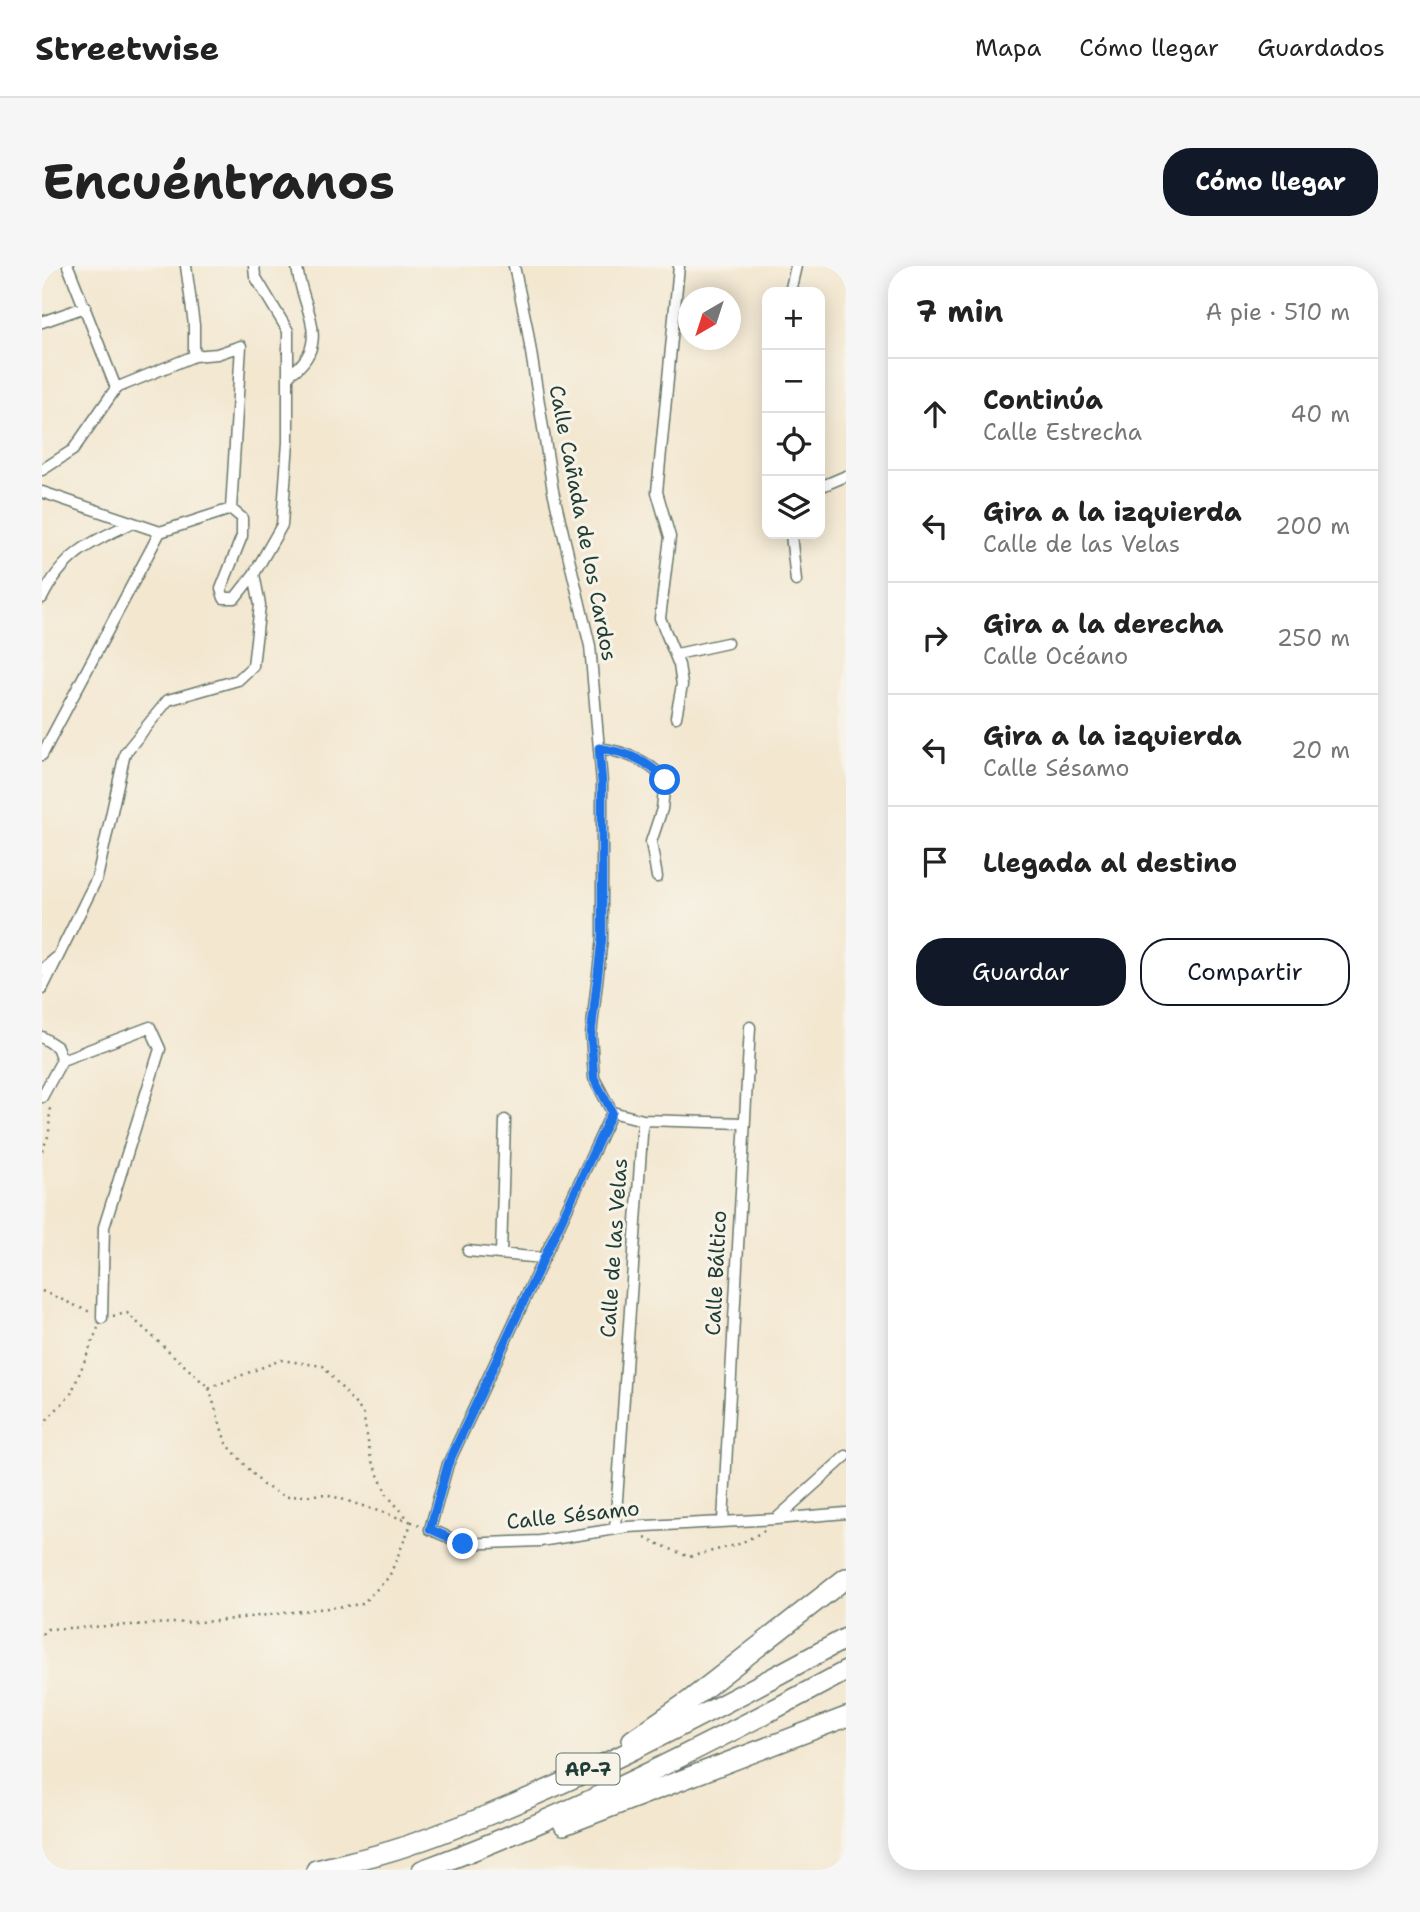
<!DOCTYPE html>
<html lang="es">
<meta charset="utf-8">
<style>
body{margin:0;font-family:"Shantell Sans",sans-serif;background:#f6f6f6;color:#222}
.controls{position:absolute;right:21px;top:21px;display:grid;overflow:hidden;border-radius:14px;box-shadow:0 4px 18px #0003}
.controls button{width:63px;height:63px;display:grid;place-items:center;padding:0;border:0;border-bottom:2px solid #e0e0e0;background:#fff;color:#222;font:35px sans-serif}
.compass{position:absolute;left:636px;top:21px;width:63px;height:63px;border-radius:50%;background:#fff;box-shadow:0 4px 18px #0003;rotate:219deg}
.stop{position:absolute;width:21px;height:21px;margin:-16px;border:5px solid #1a73e8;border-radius:50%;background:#fff}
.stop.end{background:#1a73e8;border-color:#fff;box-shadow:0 2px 7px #0008}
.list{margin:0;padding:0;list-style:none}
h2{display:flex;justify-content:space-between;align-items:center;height:91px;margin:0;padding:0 28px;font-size:30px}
h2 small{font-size:23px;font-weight:400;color:#767676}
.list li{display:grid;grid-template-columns:46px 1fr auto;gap:21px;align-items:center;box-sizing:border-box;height:112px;padding:0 28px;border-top:2px solid #e0e0e0}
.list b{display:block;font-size:26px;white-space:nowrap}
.list p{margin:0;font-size:23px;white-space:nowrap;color:#767676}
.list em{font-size:23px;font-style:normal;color:#767676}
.actions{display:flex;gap:14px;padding:21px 28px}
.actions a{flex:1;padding:16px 0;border:2px solid #111827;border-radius:28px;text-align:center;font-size:24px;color:#111827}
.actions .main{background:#111827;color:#fff}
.icon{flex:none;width:38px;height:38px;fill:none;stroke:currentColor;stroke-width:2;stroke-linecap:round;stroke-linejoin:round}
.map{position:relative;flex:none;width:804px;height:1604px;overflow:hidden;border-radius:28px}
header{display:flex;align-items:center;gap:42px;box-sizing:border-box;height:98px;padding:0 35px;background:#fff;border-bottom:2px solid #e0e0e0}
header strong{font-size:33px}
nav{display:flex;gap:38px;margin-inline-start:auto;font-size:24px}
.intro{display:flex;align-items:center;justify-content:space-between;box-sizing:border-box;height:168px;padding:0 42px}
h1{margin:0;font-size:49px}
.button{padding:18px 32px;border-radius:28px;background:#111827;color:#fff;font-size:24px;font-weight:700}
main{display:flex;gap:42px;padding:0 42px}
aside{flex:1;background:#fff;border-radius:28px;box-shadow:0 4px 18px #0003}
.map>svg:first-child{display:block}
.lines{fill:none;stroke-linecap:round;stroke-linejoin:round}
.minor-casing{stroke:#69786b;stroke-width:13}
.motorway-casing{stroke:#69786b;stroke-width:22}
.path{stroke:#69786b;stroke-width:2.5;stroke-dasharray:2 5;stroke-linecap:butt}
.minor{stroke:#fff;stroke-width:10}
.motorway{stroke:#fff;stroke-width:19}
.route{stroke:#1a73e8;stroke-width:9}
.labels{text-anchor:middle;stroke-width:6;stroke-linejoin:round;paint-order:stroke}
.shield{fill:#f7f3e8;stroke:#60746a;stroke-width:2}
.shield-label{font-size:19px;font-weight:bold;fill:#1f3d34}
.street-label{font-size:21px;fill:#1f3d34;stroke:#f7f3e8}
</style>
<header>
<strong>Streetwise</strong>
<nav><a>Mapa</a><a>Cómo llegar</a><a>Guardados</a></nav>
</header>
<div class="intro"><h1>Encuéntranos</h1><a class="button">Cómo llegar</a></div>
<main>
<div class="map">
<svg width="804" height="1604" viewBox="0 0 804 1604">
<rect width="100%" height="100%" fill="#f7f3e8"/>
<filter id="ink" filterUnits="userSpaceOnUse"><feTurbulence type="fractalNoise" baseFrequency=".0143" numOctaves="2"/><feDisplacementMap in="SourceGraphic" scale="14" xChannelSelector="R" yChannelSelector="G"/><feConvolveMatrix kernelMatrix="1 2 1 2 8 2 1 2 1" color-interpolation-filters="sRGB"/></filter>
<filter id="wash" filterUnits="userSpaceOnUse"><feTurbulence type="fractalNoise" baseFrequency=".00686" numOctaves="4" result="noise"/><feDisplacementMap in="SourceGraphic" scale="28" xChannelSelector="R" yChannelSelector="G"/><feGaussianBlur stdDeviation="1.57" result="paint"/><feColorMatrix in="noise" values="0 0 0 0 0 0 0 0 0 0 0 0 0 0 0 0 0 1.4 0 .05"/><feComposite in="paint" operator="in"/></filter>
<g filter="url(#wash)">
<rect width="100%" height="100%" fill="#f3e7d0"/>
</g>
<g filter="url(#ink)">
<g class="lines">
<g class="minor-casing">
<path id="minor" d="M 26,0 L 74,122
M 144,0 L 152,59 L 152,90
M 472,0 L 485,61 L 511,225 L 548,380 L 560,517 L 560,672 L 549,769 L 552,812 L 570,846 L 601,854 L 701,857
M 748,26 L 754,0
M 0,56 L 43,41
M 248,108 C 293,77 258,39 255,0
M 0,204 L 31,184 L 74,122 L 152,90 L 175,88 L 199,80 L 189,243
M 778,221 L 804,210
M 0,226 L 118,266 L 189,243 L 200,252 L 200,270 L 179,323 L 182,332 L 193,332 L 212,308 L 240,259 L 246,176 L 246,65 L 213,10 L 212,0
M 749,268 L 754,315
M 0,332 C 22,288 47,277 90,257
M 635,388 L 685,377
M 634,451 L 640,419 L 637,399 L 618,352 L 628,271 L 615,226 L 637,0
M 557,482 C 583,486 606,494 623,514 L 620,543 L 609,576 L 615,611
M 0,489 L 118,266
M 0,704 L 14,692
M 0,723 L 55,612 L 83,487 L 126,434 L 196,414 L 211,400 L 218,339 L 212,308
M 0,771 L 15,781 L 20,794 L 0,831
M 20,794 L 108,761 L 118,783 L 62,961 L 60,1052
M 570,846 L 406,1198 L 388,1263 L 421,1278 L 498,1275 L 586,1261 L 734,1253 L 804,1190
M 426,985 L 500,992
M 459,988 L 463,854
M 734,1253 L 804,1247
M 681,1255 L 708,761
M 573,1263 L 601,854"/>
</g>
<g class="motorway-casing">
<path id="motorway" d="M 590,1474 L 648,1434 L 804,1312
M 522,1559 L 804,1451
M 274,1604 C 305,1596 337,1590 367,1579 C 519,1526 663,1449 804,1372
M 380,1604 C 527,1550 666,1479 804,1405"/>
</g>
<path class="path" d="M 0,885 L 7,868 L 8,838
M 0,1025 L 48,1046
M 71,1050 L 85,1047 L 167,1122 L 184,1177 L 221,1219 L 244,1231 L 284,1228 L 370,1256
M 167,1122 L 239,1094 L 281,1100 L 321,1147 L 329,1193 L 345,1229 L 367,1254
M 0,1159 L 29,1128 L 56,1062
M 603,1272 L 647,1291 L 697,1278 L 724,1264
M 0,1368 L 5,1363 L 174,1355 L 320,1338 L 347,1311 L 370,1256 L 379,1260"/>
<use href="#minor" class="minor"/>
<use href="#motorway" class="motorway"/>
</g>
</g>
<g class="lines" filter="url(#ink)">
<path class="route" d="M 421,1278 L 388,1263 L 406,1198 L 570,846 L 552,812 L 549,769 L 560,672 L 560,517 L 557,482 C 583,486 606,494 623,514"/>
</g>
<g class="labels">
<rect class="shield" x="514.5" y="1487.5" width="63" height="31" rx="5"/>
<g class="shield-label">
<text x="546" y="1510">AP-7</text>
</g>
<g class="street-label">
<text transform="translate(541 257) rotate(79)" y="7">Calle Cañada de los Cardos</text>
<text transform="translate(572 982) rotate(-86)" y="7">Calle de las Velas</text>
<text transform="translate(674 1007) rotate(-87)" y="7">Calle Báltico</text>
<text transform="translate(531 1249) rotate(-6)" y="7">Calle Sésamo</text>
</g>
</g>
</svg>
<div class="controls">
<button>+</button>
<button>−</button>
<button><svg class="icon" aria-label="locate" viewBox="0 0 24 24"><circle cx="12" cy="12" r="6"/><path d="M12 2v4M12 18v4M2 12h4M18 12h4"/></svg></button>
<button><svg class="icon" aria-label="layers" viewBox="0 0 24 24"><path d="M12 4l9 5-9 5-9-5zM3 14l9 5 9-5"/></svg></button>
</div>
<svg class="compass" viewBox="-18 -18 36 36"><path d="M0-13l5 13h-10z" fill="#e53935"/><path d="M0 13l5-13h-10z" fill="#767676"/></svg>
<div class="stop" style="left:623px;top:514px"></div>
<div class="stop end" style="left:421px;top:1278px"></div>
</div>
<aside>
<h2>7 min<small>A pie · 510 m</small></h2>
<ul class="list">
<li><svg class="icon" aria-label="ahead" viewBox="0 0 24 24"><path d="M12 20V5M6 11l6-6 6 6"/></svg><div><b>Continúa</b><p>Calle Estrecha</p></div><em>40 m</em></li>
<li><svg class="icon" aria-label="left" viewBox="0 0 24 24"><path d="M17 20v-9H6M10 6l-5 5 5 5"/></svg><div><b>Gira a la izquierda</b><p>Calle de las Velas</p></div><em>200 m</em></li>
<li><svg class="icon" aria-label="right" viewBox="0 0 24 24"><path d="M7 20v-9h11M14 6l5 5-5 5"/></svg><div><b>Gira a la derecha</b><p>Calle Océano</p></div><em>250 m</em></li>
<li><svg class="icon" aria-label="left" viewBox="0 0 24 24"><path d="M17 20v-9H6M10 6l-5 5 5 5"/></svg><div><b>Gira a la izquierda</b><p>Calle Sésamo</p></div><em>20 m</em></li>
<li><svg class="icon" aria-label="arrive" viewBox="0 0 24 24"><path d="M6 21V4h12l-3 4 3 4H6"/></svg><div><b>Llegada al destino</b></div></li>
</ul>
<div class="actions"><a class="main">Guardar</a><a>Compartir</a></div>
</aside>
</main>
